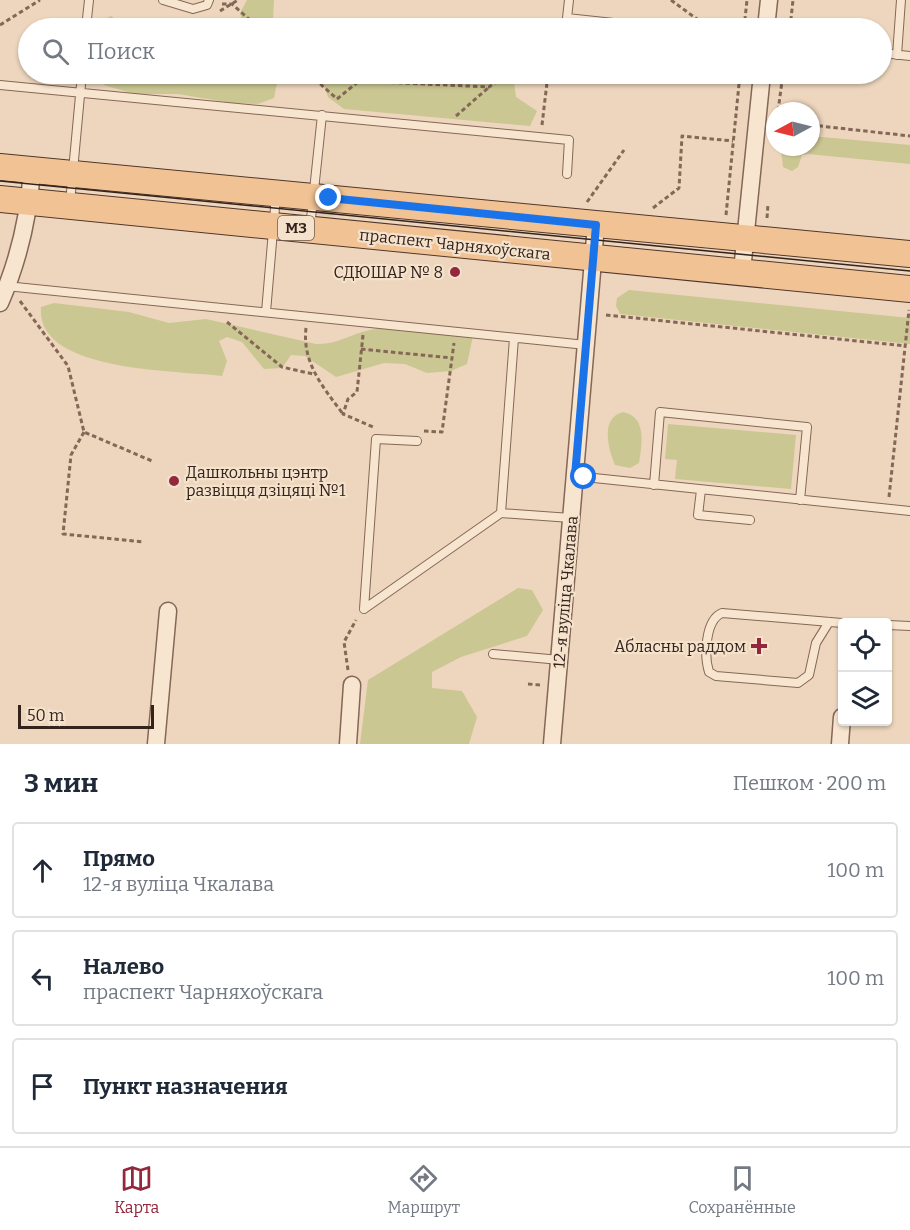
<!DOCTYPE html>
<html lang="ru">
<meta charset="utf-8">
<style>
body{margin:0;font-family:Bitter,serif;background:#f2f2f3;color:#1f2937}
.controls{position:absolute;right:18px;bottom:18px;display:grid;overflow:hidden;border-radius:6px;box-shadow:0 2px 4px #0004}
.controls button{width:54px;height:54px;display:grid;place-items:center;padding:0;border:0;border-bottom:2px solid #e0e1e3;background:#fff;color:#1f2937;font:30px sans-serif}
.compass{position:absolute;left:766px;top:102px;width:54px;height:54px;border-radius:50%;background:#fff;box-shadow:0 2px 4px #0004;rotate:263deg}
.scale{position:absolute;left:18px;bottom:15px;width:136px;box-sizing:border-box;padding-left:6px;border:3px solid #34231b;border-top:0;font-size:16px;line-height:21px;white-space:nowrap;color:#34231b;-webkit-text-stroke:4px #f5e2cd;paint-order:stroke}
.stop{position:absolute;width:18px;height:18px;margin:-14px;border:4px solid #1a73e8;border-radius:50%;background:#fff}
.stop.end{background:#1a73e8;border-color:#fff;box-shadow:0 2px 6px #0008}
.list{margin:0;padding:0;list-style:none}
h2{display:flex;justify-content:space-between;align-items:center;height:78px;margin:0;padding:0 24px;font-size:26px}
h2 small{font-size:20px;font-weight:400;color:#747a83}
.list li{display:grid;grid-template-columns:39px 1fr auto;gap:18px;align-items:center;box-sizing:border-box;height:96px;margin:0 12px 12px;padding:0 12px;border:2px solid #e0e1e3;border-radius:6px}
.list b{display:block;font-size:22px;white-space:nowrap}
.list p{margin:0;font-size:20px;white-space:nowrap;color:#747a83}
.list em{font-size:20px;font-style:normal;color:#747a83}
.icon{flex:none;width:33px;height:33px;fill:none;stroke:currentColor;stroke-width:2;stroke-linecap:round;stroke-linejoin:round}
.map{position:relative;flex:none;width:910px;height:744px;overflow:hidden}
.search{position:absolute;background:#fff;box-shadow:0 2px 4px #0004;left:18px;right:18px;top:18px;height:66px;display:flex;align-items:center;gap:15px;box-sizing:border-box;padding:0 21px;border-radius:33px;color:#747a83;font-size:22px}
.sheet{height:402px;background:#fff}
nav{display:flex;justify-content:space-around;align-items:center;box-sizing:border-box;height:84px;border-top:2px solid #e0e1e3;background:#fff;font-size:16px;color:#747a83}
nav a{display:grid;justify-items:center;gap:3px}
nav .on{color:#93273c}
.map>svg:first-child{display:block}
.green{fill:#cbc792}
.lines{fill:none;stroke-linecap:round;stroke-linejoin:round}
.lane-casing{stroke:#856757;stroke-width:10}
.street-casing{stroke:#856757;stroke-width:19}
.primary-casing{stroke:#52362b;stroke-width:28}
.path{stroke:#856757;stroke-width:3;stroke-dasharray:4.5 3;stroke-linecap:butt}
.lane{stroke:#f8e5d0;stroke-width:8}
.street{stroke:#f8e5d0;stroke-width:16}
.primary{stroke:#f1c394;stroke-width:26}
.tram{stroke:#34231b;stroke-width:1.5}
.route{stroke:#1a73e8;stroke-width:8}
.poi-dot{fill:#93273c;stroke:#f5e2cd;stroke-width:2}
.labels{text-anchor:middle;stroke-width:4.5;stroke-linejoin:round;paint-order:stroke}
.shield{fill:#f5e2cd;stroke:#6e5c50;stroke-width:1.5}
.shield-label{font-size:15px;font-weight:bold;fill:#34231b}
.street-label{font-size:16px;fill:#34231b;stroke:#f5e2cd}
.poi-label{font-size:16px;fill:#34231b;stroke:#f5e2cd;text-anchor:end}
</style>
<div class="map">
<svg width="910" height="744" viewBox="0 0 910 744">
<rect width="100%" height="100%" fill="#edd6bd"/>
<path class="green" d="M 247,0 L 274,0 L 273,20 L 358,28 L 244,28 L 240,13 Z
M 111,16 L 128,28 L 99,28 L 102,20 Z
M 97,74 L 269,74 L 277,83 L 274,98 L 258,104 L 232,103 L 178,94 L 134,94 L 104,85 Z
M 320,74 L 391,74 L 393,77 L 418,79 L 441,74 L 513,74 L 516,97 L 537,111 L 530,126 L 344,109 L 328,97 Z
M 811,136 L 910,145 L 910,164 L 808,154 L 802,155 L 798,167 L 792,171 L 783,167 L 781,151 L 783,147 L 811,147 Z
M 629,290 L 910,318 L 910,344 L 620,314 L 616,306 L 617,298 Z
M 54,303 L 129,312 L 169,323 L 206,319 L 316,344 C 337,345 350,334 370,330 C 400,324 429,339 462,330 L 473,336 L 467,364 L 451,371 L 427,373 L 405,364 L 384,363 L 336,377 L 305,356 L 291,355 L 282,368 L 264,369 L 242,342 L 227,337 L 219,341 L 227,361 L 222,376 C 179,370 35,373 41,307 Z
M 623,412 C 647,417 642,443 639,463 L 630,468 L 615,465 C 608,448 600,418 623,412 Z
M 668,424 L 796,435 L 791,489 L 675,479 L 677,460 L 665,459 Z
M 518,588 L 532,590 L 543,610 L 527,636 L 461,657 L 432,672 L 432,688 L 462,691 L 477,717 L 469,744 L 360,744 L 368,680 Z"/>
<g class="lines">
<g class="lane-casing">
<path id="lane" d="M 163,0 L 193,9 L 207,5 L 209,0
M 569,0 L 567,18 L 660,28
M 86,28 L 89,0
M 882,53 L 910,56
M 897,55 L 901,0
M 0,85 L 569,140 L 567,174
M 70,203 L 82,74
M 310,228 L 322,115
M 6,286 L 586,345
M 266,312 L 276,196
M 575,476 L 910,511
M 654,485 L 660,412 L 807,427 L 800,500
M 701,490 L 698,515 L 750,520
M 501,513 L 514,338
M 364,609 L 501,513 L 571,518
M 364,609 L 376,439 L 417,441
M 829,622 L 816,643 L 809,675 L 798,683 L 716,676 L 709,672 C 704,656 705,620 722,613 L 842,623
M 888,625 L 910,626
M 493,654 L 560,660"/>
</g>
<g class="street-casing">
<path id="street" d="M 766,28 L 769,0
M 742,271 L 762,74
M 0,303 C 18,262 29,214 32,170
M 156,744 L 168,611
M 348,744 L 352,685
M 552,744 L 596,225
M 840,744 L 842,717"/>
</g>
<g class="primary-casing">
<path id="primary" d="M 0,167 L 910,254
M 0,199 L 910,289"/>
</g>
<path class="path" d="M 671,0 L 709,28
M 222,4 L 232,4 L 259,28
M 220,11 L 238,0
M 0,25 L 40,0
M 190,28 L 201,22
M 744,28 L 747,0
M 790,28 L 793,0
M 309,74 L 337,99
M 99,81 L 113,74
M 337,99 L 359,81 L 489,87 L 508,74
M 778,111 L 783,74
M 456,116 L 488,88
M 542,125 L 548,74
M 811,125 L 910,136
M 587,202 L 624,150
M 653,208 L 679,188 L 682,136 L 733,141
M 726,215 L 740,74
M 767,218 L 768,204
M 20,301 L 68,366 L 84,432 L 152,461
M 606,315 L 906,346
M 227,322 L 282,367 L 313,374
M 306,328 C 302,363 323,387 343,414
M 363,335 L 357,392 L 348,399 L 343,414 L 373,427
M 361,349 L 452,358
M 424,431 L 442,432 L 454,343
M 84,432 L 71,455 L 63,534 L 144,542
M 889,497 L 909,310
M 348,670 L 344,642 L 356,620
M 528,684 L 540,685"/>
<use href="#lane" class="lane"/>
<use href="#street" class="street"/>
<use href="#primary" class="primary"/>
<path class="tram" d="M 0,181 L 910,271"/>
</g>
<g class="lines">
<path class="route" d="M 329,198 L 596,225 L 575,476 L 584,477"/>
</g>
<g class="poi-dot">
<circle cx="455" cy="272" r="6"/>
<circle cx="174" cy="481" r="6"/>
<path d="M756 637h6v6h6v6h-6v6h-6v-6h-6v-6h6z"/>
</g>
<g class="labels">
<rect class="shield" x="278" y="216" width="36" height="24" rx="4.5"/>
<g class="shield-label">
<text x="296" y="233">М3</text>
</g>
<g class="street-label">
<text transform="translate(455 244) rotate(6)" y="6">праспект Чарняхоўскага</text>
<text transform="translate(565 592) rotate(-85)" y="6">12-я вуліца Чкалава</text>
</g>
<g class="poi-label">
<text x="443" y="278">СДЮШАР № 8</text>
<text x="186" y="478" text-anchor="start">Дашкольны цэнтр<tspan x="186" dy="18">развіцця дзіцяці №1</tspan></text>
<text x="746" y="652">Абласны раддом</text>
</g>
</g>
</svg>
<div class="controls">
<button><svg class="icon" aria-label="locate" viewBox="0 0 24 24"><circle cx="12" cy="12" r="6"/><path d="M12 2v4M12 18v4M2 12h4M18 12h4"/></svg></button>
<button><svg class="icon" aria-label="layers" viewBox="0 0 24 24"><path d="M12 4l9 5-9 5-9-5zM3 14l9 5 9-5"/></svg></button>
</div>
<svg class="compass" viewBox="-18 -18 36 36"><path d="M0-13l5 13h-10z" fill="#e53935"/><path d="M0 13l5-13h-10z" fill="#747a83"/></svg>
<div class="scale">50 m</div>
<div class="stop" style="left:584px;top:477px"></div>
<div class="stop end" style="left:329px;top:198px"></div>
<div class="search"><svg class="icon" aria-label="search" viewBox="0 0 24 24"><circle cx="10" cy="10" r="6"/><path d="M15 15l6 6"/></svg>Поиск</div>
</div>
<section class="sheet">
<h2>3 мин<small>Пешком · 200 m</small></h2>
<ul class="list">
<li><svg class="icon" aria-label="ahead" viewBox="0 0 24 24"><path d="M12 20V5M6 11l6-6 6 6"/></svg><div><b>Прямо</b><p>12-я вуліца Чкалава</p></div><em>100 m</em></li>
<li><svg class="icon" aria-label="left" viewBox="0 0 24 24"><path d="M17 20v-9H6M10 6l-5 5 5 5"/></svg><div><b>Налево</b><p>праспект Чарняхоўскага</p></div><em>100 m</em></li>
<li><svg class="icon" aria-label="arrive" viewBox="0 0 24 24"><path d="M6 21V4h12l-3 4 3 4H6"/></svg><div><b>Пункт назначения</b></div></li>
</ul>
</section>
<nav>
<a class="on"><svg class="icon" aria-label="map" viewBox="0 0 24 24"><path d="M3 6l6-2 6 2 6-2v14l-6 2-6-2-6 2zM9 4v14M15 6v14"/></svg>Карта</a>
<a><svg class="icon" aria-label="directions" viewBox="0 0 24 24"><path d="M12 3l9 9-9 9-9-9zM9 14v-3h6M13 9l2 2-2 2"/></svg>Маршрут</a>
<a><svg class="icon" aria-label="saved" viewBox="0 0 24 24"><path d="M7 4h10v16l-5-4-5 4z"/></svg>Сохранённые</a>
</nav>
